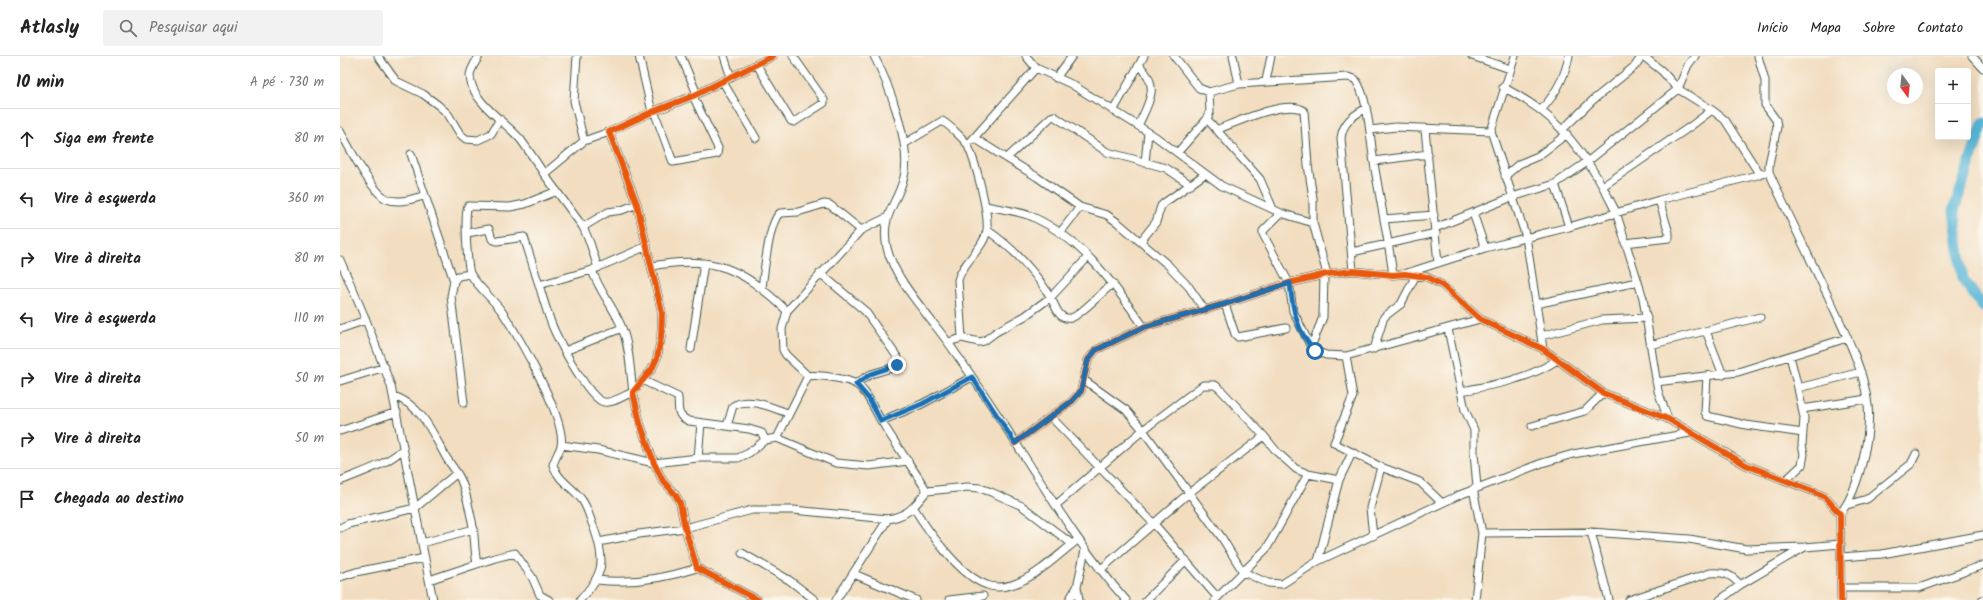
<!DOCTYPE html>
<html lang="pt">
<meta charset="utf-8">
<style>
body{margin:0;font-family:Kalam,sans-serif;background:#f2f2f2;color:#222}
.controls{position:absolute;right:12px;top:12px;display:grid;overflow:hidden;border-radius:4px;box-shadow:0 4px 16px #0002}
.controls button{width:36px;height:36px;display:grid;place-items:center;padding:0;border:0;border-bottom:1px solid #e0e0e0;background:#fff;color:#222;font:20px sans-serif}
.compass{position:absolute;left:1547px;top:12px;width:36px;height:36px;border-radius:50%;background:#fff;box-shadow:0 4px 16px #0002;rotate:165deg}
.stop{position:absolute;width:12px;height:12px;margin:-9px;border:3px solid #1f6fb2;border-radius:50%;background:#fff}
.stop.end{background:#1f6fb2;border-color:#fff;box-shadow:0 1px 4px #0008}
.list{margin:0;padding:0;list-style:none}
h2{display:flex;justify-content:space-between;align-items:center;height:52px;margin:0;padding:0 16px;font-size:17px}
h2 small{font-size:13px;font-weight:400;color:#767676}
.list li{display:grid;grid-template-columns:26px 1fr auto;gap:12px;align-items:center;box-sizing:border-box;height:60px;padding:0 16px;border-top:1px solid #e0e0e0}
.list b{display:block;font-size:15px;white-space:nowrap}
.list em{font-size:13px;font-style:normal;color:#767676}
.icon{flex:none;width:22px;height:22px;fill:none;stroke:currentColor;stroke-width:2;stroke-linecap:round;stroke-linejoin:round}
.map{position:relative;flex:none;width:1643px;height:544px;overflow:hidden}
header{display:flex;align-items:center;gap:24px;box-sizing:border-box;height:56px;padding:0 20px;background:#fff;border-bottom:1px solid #e0e0e0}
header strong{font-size:19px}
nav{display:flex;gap:22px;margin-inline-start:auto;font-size:14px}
.search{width:280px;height:36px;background:#f2f2f2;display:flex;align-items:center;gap:10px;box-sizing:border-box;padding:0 14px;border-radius:4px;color:#767676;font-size:15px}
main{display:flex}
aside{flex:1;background:#fff}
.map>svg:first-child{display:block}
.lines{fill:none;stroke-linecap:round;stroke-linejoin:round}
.river{stroke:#59b6d7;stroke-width:11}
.minor-casing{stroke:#3f5549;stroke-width:9}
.minor{stroke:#fff;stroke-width:7}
.cycleway-casing{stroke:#fbf7ec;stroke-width:8}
.cycleway{stroke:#e8590c;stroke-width:6}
.route{stroke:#1f6fb2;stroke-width:5}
</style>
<header>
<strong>Atlasly</strong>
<div class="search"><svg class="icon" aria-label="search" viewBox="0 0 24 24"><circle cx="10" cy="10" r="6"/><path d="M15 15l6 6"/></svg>Pesquisar aqui</div>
<nav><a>Início</a><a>Mapa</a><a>Sobre</a><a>Contato</a></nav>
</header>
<main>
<aside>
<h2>10 min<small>A pé · 730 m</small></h2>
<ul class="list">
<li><svg class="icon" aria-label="ahead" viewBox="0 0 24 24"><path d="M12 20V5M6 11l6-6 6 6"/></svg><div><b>Siga em frente</b></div><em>80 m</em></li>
<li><svg class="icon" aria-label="left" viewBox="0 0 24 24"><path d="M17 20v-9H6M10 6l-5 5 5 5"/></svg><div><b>Vire à esquerda</b></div><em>360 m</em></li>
<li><svg class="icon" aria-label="right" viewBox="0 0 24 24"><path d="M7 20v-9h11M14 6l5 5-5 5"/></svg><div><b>Vire à direita</b></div><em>80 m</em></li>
<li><svg class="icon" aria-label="left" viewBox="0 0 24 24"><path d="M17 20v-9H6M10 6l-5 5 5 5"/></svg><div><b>Vire à esquerda</b></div><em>110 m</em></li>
<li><svg class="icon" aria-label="right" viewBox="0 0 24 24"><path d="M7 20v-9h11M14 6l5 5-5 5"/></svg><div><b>Vire à direita</b></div><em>50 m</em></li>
<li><svg class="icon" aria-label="right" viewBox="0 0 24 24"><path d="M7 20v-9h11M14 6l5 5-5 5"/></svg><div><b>Vire à direita</b></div><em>50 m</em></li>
<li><svg class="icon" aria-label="arrive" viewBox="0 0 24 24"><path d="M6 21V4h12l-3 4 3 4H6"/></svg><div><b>Chegada ao destino</b></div></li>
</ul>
</aside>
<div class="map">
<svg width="1643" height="544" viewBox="0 0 1643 544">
<rect width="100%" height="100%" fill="#fbf7ec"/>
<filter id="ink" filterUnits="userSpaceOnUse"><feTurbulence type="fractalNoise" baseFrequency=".025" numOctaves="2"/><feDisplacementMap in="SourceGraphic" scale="8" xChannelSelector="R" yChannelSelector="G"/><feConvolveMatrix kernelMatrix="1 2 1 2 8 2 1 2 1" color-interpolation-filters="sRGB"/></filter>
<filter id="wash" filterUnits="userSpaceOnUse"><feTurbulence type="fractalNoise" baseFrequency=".012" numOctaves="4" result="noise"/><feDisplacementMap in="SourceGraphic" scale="16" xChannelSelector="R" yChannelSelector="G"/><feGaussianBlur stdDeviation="0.9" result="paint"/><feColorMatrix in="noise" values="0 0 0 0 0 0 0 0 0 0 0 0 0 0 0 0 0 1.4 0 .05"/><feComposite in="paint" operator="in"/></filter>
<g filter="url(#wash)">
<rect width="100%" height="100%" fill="#f2ddc0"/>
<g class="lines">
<path class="river" d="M 1643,67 L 1614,154 L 1623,223 L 1643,251"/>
</g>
</g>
<g filter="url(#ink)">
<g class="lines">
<g class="minor-casing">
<path id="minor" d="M 38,0 L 56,25 L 83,38 L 98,49 L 108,58 L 120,78 L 126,83 L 138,84 L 151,78 L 160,63
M 139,0 C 136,6 130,13 130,20 C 131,46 166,66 181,84 C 189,95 197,107 204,118
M 237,0 L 234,45 L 244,85
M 299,0 L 312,56
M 341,0 L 357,38
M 384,0 L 391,22
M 534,0 C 549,28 572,90 564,121 C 557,149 540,159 547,192 C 555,226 595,266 614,295 C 629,316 643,336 657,358 C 699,421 735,487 786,544
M 686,0 L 696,12 L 731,28 L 816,81 L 882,130 L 941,157 L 973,167 L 987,218
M 834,0 L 859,32 L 869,36 L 899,28 L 1008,21 L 1015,23 C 1029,42 1030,83 1034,107 C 1040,144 1048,181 1053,219
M 893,0 L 899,28
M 1132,0 L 1170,13
M 1175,0 L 1151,75 L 1186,181 L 1203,293
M 1303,0 L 1322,15 L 1338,33 L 1372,54 L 1385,64 L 1420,119
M 1418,0 L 1425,25 L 1425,49 L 1436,64 L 1437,71 L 1429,108 L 1429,116 C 1448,158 1468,199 1488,240 C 1503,273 1521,306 1527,342 C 1533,374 1520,432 1500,458
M 1632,0 L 1643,12
M 417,9 L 451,65 L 454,66 L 484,47 L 484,44 L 453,0
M 716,22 L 732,0
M 926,25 L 931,0
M 383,26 L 416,82
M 1163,31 C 1176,38 1188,45 1200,54 C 1233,79 1258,119 1276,156 L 1303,242 L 1318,335 L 1328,363
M 1201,54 C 1215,39 1225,21 1229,0
M 314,55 L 333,106 L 377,98 L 378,92 L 353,40
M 773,55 L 804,0
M 867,63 L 920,123 L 933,153
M 798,70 C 809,46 821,30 799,9
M 1085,73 L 1098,207
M 876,74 C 895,67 948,42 964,55 L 968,109 L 973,142 L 973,167
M 1030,74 L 1056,71 L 1151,75
M 1222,74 L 1253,44 L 1295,10 L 1302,0
M 0,75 C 9,91 32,137 47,143 C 58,148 72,143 83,140
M 634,82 L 697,121 L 740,151 L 767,159 L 777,166 L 828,209 L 849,231 L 864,253
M 632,84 L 696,12
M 564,88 L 602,65 C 608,68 626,85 628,90 C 636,107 649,157 647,174 C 644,193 623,205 618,224 L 622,282
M 838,96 L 867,63 L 870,56 L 869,36
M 71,98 L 114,225
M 667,102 L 711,61 L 714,60 L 767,96 L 826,112 L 851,129
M 1034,105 L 1088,98
M 805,107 L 808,76
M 1165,120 L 1179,108 L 1198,100 L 1227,78
M 1215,128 L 1229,171
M 1263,130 L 1351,70 L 1372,54
M 217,135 L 185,148 L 170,151 L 128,150 C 124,155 127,213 131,219 C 140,233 153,243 163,257 C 178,280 227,363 221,390 C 219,396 215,402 213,409 C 218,425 233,431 242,444 C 248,452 250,463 254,472 C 266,506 264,518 240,544
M 646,150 C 661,153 679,155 693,161 C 743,184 774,228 804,271
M 941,157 L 923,175 L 923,178 L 949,227 L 953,255 L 971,291 L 975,295 L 986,299 L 1006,300 L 1140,263
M 1133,157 L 1145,192
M 1044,163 L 1094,159
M 243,171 L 268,156 L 282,154 L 297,148
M 1095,172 L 1172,141 L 1215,128 L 1247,106 L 1338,33 L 1348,9 L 1355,0
M 647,174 C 673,192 693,213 710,240 C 715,248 718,265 731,262 C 738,261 766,233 773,227
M 127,177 L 149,173 L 152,183 L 157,185 L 184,181 L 199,229
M 720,177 L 740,151
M 801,185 L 816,166 L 821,150 L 824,147 L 865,118
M 1285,187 L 1329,182 L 1329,177 L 1319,144
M 1012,196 L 1096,177
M 0,204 L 26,264 L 51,330 L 93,544
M 312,210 C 374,198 403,213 447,255
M 258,212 L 250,187 L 243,171 L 204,118 L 244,85 L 269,76
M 252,214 C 260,237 274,251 282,272 C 290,292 290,315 293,336 C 285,339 272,348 264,346 C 250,344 221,289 215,276 C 208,261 204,245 199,229 L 252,214 L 307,190
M 1013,215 L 1001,82 C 1003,67 1012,60 1025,53
M 480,217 L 525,255 L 558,302 L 557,309 L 555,311 L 531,318 L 515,328
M 1067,217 L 1145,192 L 1229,171 L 1319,144 L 1429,116
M 422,232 C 424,217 429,165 440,157 L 458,156 L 484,148 L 490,149 L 521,174
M 885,248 L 895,278 L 898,281 L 946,272
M 1196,248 L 1297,226
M 0,273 L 26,264
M 1108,273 L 1125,354 L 1134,374 L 1134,397 L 1137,431
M 1366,275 L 1383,319
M 1201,280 L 1262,264 L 1307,262
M 608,286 L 622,282 L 639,286 L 644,285 L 656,276 L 685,260 L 711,241 L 748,201
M 1310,289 L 1420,261
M 971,291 L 983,261 L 984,218
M 351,293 L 364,207
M 1034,293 L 1044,261 L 1061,248 L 1076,219
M 225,295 L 282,272
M 1006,300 L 1013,340 L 994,387 L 1041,411 L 1080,426 L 1102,447
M 1450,300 L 1458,332 L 1521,316
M 468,320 L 446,299 L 443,294 L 442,273 L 447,255 L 521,174 L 546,162
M 1367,320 L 1365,356 L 1367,360 L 1406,369 L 1463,377
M 744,324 L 786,354 L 803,374 L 882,482 L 903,516 L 927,492 L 968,418
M 0,325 L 45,311
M 304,325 L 338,341 C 339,353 336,360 349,365 L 409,373 L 422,377 L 425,384
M 1316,326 L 1398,316 L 1507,282
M 1121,335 C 1154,329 1189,323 1217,304
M 54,340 C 82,350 92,376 106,401 C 111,410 119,417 122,427 C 127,439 129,453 132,465 C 135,479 134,493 137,508
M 124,347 L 111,240 L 114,225 L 118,220 L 130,218
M 1462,353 L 1527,343
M 711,361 L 815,469 L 877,541
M 541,365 L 582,348 L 632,321
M 387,370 L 393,350 C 409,340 432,352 448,357
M 1192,370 L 1245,355 L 1263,337
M 0,375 L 57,356
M 437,382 L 468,320 C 477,318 508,323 516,328 C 528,336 534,354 542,366 C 556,389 572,411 587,435
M 675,387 L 732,345 L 741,335 L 748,304 L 756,294 L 804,271 L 885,248 L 949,227 L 987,218 L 1013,215 L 1053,219 L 1065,218 L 1087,221 L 1102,229 L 1140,263 L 1203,293 L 1263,337 L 1328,363 L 1406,409 L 1475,436 L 1485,441 L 1500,458 L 1501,544
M 221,389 L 258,394 L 314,407 L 358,402 L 398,402 L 409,397 L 425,384 L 437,382 L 496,407 L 529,410 L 568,405
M 358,402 L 361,367
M 1446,424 L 1462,409 L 1464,398 L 1462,389 L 1464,362 L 1458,332
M 0,425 C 22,416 46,409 63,393
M 1133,433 L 1142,477 L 1135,544
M 716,449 L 803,374 L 863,329 L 875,329 L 880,333 L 924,380 L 937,396 L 956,413 L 968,418 L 999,424
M 1507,449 L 1527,443 L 1571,408 L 1576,398
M 574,452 C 588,475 620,520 647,529 C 656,533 669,530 677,527 C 699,518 717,500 735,486
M 0,472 L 8,468 L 75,452 L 117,417
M 1251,476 L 1269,544
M 1142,477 L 1251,476 L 1349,483 L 1406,493 L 1465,491 L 1501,488
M 1033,480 L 1030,452 L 1041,411
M 259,486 L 299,478 L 345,472 L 412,454 L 453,454 L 548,463 C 570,459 574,450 587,435 L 627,431 L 640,432 L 651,436 L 682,450 L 732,488
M 82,487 L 134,473
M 402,497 L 449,524 L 475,544
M 1501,501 L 1542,498 L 1643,479
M 978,505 L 999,424 L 1012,397
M 760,514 L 849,437 L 924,380
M 514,518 L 576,544
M 0,521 L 16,516 L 85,502
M 89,524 L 155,502 L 175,497 L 192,521 L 200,539 L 209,544
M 257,524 C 292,528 323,523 357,512
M 1501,532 L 1579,532 L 1643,509
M 418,544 L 357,512 L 345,472 L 340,447 L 335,438 L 323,425 L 314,407 L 300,367 L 293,336 L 312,313 L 317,302 L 321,282 L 322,257 L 297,148 L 269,76 L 312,56 L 353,40 L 433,0
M 496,544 L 548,463
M 609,544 L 643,540
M 729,544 L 737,531
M 739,544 L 737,531 L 745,494
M 806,544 L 846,504
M 875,544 L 903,516 L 928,527 L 942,528 L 978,505 L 1117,440 L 1202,407 L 1233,398 L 1350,377
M 1289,544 L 1370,517 C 1384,516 1391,518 1400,529
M 1380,544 L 1400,529 L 1463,492
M 1642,544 L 1643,544"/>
</g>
<use href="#minor" class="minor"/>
<g class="cycleway-casing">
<path id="cycleway" d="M 675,387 L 732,345 L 741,335 L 748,304 L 756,294 L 804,271 L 885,248 L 949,227 L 987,218 L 1013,215 L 1053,219 L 1065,218 L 1087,221 L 1102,229 L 1140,263 L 1203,293 L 1263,337 L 1328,363 L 1406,409 L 1475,436 L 1485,441 L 1500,458 L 1501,544
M 418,544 L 357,512 L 345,472 L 340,447 L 335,438 L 323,425 L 314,407 L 300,367 L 293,336 L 312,313 L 317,302 L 321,282 L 322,257 L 297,148 L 269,76 L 312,56 L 353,40 L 433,0"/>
</g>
<use href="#cycleway" class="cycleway"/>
</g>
</g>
<g class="lines" filter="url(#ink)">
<path class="route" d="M 557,309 L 531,318 L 516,328 L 529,343 L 541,365 L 582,348 L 632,321 L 675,387 L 732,345 L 741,335 L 748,304 L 756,294 L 804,271 L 885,248 L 950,227 C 952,251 957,277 975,295"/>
</g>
</svg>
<div class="controls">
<button>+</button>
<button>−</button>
</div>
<svg class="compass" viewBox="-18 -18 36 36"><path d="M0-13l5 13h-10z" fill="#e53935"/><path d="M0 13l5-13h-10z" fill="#767676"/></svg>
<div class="stop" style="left:975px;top:295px"></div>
<div class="stop end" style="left:557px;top:309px"></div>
</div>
</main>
